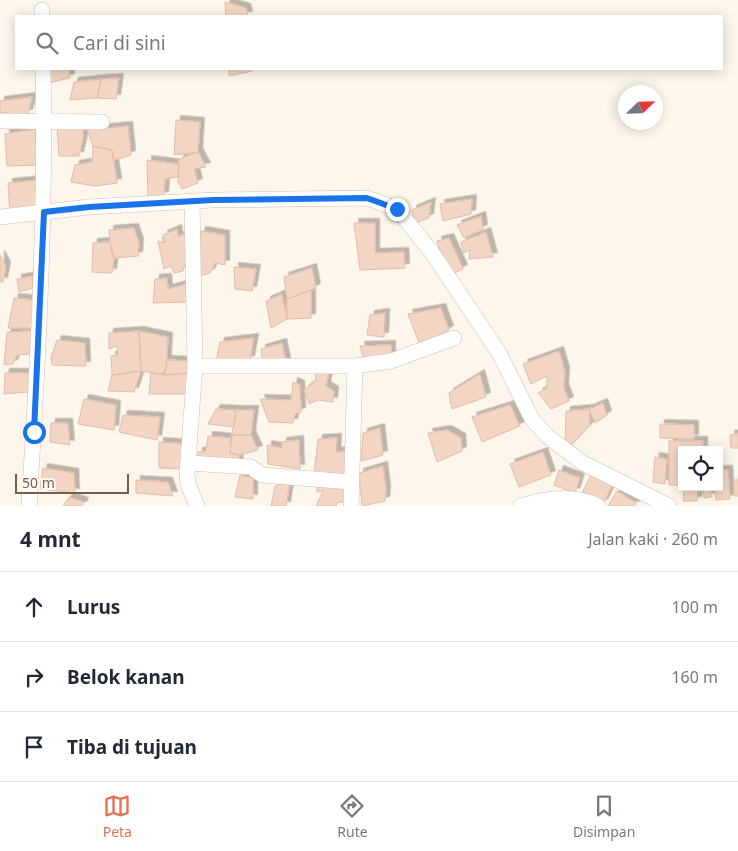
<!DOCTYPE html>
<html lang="id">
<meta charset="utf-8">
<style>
body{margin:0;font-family:"Noto Sans",sans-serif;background:#f2f2f3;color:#1f2937}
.controls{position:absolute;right:15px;bottom:15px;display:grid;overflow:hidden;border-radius:0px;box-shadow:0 2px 12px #0003}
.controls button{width:45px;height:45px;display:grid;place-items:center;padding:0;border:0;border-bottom:1px solid #e0e1e3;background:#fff;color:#1f2937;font:25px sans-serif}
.compass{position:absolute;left:618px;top:85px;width:45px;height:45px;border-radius:50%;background:#fff;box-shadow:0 2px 12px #0003;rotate:67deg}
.scale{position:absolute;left:15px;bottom:12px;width:114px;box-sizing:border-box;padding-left:5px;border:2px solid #7a5c4d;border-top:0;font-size:14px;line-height:18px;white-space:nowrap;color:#7a5c4d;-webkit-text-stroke:4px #fffaf3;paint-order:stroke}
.stop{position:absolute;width:15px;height:15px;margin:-11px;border:4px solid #1a73e8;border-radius:50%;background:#fff}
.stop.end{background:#1a73e8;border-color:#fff;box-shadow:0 1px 5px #0008}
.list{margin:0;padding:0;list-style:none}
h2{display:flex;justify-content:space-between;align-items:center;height:65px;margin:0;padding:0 20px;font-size:21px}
h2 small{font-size:16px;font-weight:400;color:#747a83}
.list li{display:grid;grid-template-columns:32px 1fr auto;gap:15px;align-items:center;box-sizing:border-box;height:70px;padding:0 20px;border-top:1px solid #e0e1e3}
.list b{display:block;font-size:19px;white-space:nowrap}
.list em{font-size:16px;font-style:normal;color:#747a83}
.icon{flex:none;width:28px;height:28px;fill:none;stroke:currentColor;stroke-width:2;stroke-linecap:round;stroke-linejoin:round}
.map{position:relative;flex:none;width:738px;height:506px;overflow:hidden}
.search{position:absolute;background:#fff;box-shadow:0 2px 12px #0003;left:15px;right:15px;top:15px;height:55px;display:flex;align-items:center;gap:12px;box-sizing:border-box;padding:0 18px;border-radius:0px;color:#747a83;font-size:19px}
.sheet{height:275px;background:#fff}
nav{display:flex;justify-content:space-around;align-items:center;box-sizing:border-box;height:70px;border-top:1px solid #e0e1e3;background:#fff;font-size:14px;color:#747a83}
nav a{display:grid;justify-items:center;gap:2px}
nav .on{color:#e76f51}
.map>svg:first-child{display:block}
.building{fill:#f3d5c3;stroke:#e6bba3;filter:url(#shadow)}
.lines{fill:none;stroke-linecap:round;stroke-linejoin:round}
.street-casing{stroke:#d1beb0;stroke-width:16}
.street{stroke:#fff;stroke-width:15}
.route{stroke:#1a73e8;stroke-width:6}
</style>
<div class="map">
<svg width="738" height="506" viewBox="0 0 738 506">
<defs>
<filter id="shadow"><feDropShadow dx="4.5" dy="-4.5" stdDeviation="0" flood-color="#0004"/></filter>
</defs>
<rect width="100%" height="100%" fill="#fdf6ec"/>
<path class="building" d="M 225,2 L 246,8 L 248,16 L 226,16 Z
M 44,69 L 69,69 L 70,78 L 48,83 Z
M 229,69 L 252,69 L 252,71 L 229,76 Z
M 119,78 L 116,99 L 97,98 L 101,79 Z
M 101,79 L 97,98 L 70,100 L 74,82 Z
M 32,97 L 28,114 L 0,113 L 0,101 Z
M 176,120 L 200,122 L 198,152 L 174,155 Z
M 128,126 L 131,155 L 114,160 L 112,150 L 93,146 L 87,130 Z
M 57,128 L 83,128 L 83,139 L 79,156 L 59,156 Z
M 35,129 L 38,165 L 7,166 L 5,134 Z
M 93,146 L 112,150 L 117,183 L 95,186 L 71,182 L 75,165 L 92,162 Z
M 198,152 L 206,167 L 194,169 L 198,183 L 182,189 L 178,182 L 179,159 Z
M 147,160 L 179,164 L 178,177 L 165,179 L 164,196 L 148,197 Z
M 39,180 L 44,212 L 10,216 L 8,183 Z
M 472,199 L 471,214 L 443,221 L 440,204 Z
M 431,202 L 429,218 L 415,223 L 412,210 Z
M 481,216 L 483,229 L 464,238 L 457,225 Z
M 354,223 L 375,223 L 375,253 L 404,252 L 405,268 L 360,270 Z
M 134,228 L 139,243 L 138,256 L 114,258 L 111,251 L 109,230 Z
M 177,229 L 178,237 L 188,232 L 187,257 L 183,271 L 174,273 L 171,266 L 164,269 L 158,241 L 165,243 L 163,235 Z
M 201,231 L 225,235 L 225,265 L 215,263 L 210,273 L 197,277 Z
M 486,232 L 493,257 L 469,259 L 470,250 L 463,253 L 461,242 Z
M 449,238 L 463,269 L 448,276 L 437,241 Z
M 110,242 L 114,258 L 112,273 L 92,272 L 93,243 Z
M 0,255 L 6,266 L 3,282 L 0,282 Z
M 234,267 L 256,269 L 252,291 L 235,289 Z
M 312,268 L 316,288 L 287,299 L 284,277 Z
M 32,276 L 33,288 L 19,292 L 17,279 Z
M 167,278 L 168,289 L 186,284 L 188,302 L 153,303 L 155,279 Z
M 311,290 L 311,318 L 287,319 L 287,299 Z
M 282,294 L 287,319 L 271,328 L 266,301 Z
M 14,298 L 36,300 L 33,328 L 8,328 Z
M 441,308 L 449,330 L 420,345 L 408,314 Z
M 385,313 L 384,337 L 367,335 L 370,315 Z
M 32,331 L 30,354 L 17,355 L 13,364 L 4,365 L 7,332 Z
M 139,331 L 141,371 L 112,375 L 111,356 L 118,355 L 117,346 L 109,349 L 109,333 Z
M 139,331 L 168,337 L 166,370 L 160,374 L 141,371 Z
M 254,338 L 250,360 L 215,366 L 220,342 Z
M 57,340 L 85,343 L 86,366 L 52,365 L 51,358 Z
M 282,343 L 287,367 L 263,367 L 261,349 Z
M 391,345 L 391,361 L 365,364 L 360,346 Z
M 559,351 L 565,372 L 564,388 L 569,401 L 551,409 L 538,393 L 547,388 L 547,376 L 531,384 L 523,364 Z
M 167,360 L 187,361 L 189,373 L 165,375 Z
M 315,367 L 330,367 L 326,386 L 334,391 L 333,402 L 318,400 L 309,404 L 304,390 L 316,381 Z
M 141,371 L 134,392 L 108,391 L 112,375 Z
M 5,373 L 33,373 L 28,392 L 4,394 Z
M 151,373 L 165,375 L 189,373 L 189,394 L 149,394 Z
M 480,374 L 486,397 L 452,409 L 449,393 Z
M 293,382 L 300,385 L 301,412 L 295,414 L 293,423 L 269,422 L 260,399 L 291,400 Z
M 84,399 L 116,405 L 114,430 L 78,424 Z
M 603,403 L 607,415 L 595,423 L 589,409 Z
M 510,405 L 520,426 L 482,442 L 472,417 Z
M 216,409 L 236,410 L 234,427 L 208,424 Z
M 589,409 L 590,425 L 565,451 L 566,411 Z
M 236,410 L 254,410 L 251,435 L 232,435 Z
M 123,415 L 160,417 L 157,440 L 119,432 Z
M 51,423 L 68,423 L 70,445 L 50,442 Z
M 660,424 L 694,425 L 694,439 L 660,438 Z
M 380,428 L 383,455 L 361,461 L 363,433 Z
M 447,430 L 461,438 L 462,451 L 437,462 L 428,433 Z
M 738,434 L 738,448 L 731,448 L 730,435 Z
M 232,435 L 251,435 L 258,450 L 239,455 L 230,453 Z
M 208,436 L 231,438 L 230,453 L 239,455 L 238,466 L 198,464 L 198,452 L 206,451 Z
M 337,438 L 336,452 L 352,450 L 348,477 L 314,475 L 318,439 Z
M 299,440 L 300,469 L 268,464 L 267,445 L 282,448 L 282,442 Z
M 669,441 L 703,441 L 703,450 L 682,450 L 682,485 L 669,485 Z
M 159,442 L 186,444 L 184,469 L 159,468 Z
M 543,452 L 551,475 L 519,487 L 510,464 Z
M 655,457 L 667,459 L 665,484 L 653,482 Z
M 383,466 L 386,490 L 385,501 L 362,506 L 359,473 Z
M 43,468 L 74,473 L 75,493 L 40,489 Z
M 559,470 L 580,478 L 575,493 L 554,485 Z
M 719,470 L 728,470 L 730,499 L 716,500 L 715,487 L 719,487 Z
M 592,473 L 613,484 L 603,504 L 582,493 Z
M 240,475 L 253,478 L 253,499 L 235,497 Z
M 136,480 L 168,482 L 173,496 L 136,493 Z
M 734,480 L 738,480 L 738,496 L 734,496 Z
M 290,481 L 286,506 L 271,506 L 275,486 Z
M 351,482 L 346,501 L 337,503 L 336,506 L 316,506 L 323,491 L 317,492 L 317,483 Z
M 684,487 L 698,487 L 697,501 L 683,501 Z
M 703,487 L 711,487 L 711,497 L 704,498 Z
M 617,491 L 636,503 L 634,506 L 608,506 Z
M 69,497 L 84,502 L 82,506 L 63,506 Z"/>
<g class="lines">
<g class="street-casing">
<path id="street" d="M 42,10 L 42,16
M 0,121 L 102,122
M 192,201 L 195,366 L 187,474 L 188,484 L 197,506
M 0,217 L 89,207 L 213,200 L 367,198 L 397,209 L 433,254 L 499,353 L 532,419 L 547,436 L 583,463 L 669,506
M 195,366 L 355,366 L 391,361 L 454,338
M 189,463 L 251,467 L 262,475 L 351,482
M 29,506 C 38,360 46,215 43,69
M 351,506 L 355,366
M 521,506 C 546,498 573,494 598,506"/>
</g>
<use href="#street" class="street"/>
</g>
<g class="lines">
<path class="route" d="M 34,432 L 44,212 L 89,207 L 213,200 L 367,198 L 397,209"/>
</g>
</svg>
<div class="controls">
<button><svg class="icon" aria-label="locate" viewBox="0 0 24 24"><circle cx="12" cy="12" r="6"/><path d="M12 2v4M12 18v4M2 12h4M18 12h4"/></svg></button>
</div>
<svg class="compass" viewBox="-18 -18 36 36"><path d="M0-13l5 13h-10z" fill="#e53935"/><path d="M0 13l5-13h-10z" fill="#747a83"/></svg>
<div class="scale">50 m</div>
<div class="stop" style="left:34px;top:432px"></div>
<div class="stop end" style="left:397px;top:209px"></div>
<div class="search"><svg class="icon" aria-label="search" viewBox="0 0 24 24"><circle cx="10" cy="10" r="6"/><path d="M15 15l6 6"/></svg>Cari di sini</div>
</div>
<section class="sheet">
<h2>4 mnt<small>Jalan kaki · 260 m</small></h2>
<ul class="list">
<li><svg class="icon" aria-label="ahead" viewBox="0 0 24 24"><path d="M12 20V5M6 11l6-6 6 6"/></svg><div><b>Lurus</b></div><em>100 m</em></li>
<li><svg class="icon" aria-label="right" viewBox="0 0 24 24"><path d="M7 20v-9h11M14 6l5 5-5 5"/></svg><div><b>Belok kanan</b></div><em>160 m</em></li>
<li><svg class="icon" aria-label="arrive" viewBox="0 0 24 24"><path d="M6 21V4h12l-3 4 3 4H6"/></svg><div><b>Tiba di tujuan</b></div></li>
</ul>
</section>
<nav>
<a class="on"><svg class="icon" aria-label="map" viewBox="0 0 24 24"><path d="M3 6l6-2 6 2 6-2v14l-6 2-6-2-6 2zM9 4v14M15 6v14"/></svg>Peta</a>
<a><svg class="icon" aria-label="directions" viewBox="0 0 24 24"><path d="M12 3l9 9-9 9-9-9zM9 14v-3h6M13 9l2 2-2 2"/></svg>Rute</a>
<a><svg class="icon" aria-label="saved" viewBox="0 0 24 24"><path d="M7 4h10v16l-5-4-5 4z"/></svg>Disimpan</a>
</nav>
